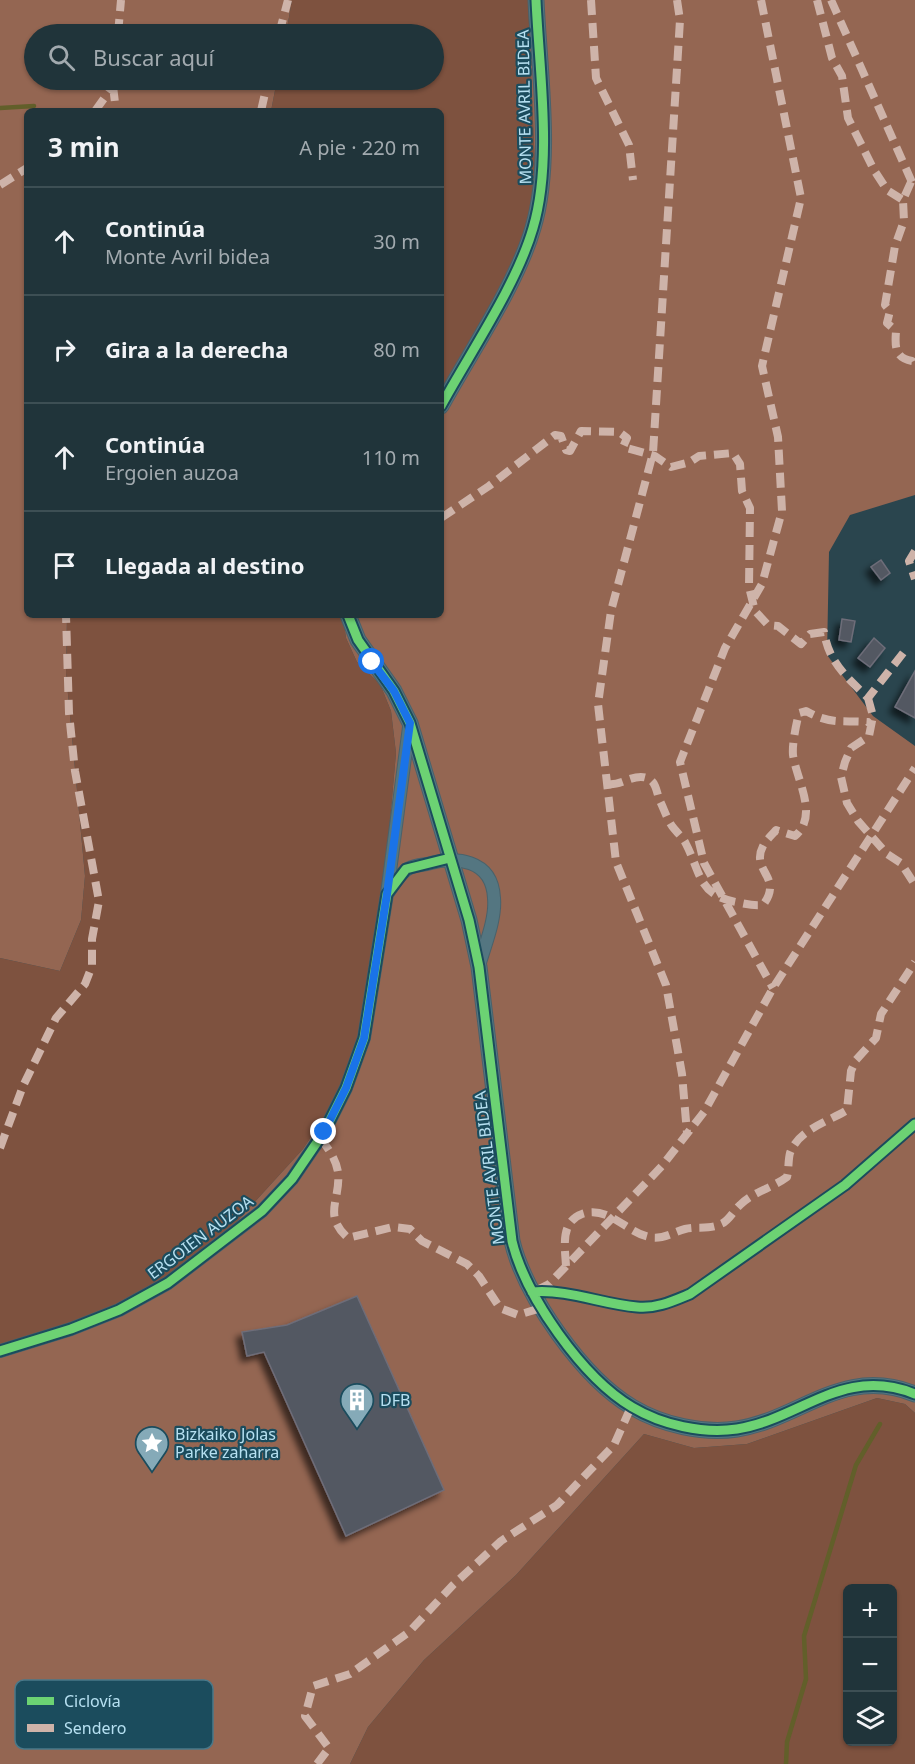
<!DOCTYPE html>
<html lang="es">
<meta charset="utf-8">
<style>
body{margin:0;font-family:"Noto Sans",sans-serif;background:#2d3f45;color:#f1f3f6}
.controls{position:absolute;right:18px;bottom:18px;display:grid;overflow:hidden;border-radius:9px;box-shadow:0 2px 4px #0004}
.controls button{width:54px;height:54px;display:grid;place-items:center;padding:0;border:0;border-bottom:2px solid #3d4f54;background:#20343a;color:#f1f3f6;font:30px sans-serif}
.stop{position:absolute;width:18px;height:18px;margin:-14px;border:4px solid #1a73e8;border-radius:50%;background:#fff}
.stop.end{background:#1a73e8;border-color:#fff;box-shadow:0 2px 6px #0008}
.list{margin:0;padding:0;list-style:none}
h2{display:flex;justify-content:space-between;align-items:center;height:78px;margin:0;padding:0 24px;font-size:26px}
h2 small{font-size:20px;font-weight:400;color:#a2aaaf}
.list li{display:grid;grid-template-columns:39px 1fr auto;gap:18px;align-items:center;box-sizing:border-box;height:108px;padding:0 24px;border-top:2px solid #3d4f54}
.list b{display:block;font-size:22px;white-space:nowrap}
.list p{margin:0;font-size:20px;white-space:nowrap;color:#a2aaaf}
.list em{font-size:20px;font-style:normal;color:#a2aaaf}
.icon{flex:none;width:33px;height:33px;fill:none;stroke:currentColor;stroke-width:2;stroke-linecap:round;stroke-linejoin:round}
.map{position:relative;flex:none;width:915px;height:1764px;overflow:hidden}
.search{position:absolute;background:#20343a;box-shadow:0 2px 4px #0004;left:24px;top:24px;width:420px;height:66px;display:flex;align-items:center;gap:15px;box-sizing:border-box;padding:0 21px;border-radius:33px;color:#a2aaaf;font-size:22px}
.panel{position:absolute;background:#20343a;box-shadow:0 2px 4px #0004;left:24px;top:108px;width:420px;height:510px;border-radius:9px}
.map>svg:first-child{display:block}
.green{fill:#7e523f;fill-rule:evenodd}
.forest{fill:#946652}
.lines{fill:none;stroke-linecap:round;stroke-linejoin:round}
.stream{stroke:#625f2a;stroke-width:4.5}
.building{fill:#535862;stroke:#6e6d79;stroke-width:1.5;filter:url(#shadow)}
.minor-casing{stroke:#4a626b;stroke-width:14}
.tertiary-casing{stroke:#4a626b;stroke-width:17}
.minor{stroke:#547681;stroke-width:12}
.tertiary{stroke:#547681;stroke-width:15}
.quiet{stroke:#ceb3a9;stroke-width:8;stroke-dasharray:15 8;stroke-linecap:butt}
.cycleway-casing{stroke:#1b4c5d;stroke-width:13}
.cycleway{stroke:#6cd273;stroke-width:9}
.route{stroke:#1a73e8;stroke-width:8}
.labels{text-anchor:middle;stroke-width:4.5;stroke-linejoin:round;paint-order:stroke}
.street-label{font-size:16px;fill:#b6e0f1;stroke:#1b4c5d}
.poi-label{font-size:16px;fill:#b6e0f1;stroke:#1b4c5d;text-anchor:start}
.key{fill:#1b4c5d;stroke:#4a7889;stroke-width:1.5}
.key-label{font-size:16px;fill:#b6e0f1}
</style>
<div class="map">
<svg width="915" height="1764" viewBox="0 0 915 1764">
<defs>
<filter id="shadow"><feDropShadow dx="-5.5" dy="5.5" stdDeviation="3" flood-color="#0009"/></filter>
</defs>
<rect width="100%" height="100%" fill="#2a454e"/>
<path class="green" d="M 292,0 L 528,0 L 536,193 L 527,240 L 441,391 L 441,111 L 271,111 L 277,80 L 434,80 L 434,34 L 286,34 Z
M 67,615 L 343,615 L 346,638 L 357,662 L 380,684 L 391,711 L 396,753 L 385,877 L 362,1028 L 349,1067 L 328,1111 L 303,1149 L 229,1230 L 184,1266 L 130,1303 L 0,1347 L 0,958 L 60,971 L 81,920 L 85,876 L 66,673 Z
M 877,1398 L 905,1404 L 915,1413 L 915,1764 L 350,1764 L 368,1727 L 424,1660 L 516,1575 L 644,1434 L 694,1448 L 747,1444 ZM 848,1588 L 892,1588 L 892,1742 L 848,1742 Z"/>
<path class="forest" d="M 0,0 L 292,0 L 286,34 L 34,34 L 34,80 L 277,80 L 271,111 L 27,111 L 27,615 L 67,615 L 66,673 L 85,876 L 81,920 L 60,971 L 0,958 Z
M 528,0 L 915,0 L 915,495 L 850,515 L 829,552 L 827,655 L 873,716 L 915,746 L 915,1413 L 905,1404 L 877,1398 L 747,1444 L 694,1448 L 644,1434 L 516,1575 L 424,1660 L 368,1727 L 350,1764 L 0,1764 L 0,1347 L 130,1303 L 184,1266 L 229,1230 L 303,1149 L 328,1111 L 349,1067 L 362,1028 L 385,877 L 396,753 L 391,711 L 380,684 L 357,662 L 346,638 L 343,615 L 441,615 L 441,391 L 527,240 L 536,193 Z"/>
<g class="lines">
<path class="stream" d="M 0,108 L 34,106
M 786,1764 L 787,1742 L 806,1679 L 804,1636 L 856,1465 L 880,1424"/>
</g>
<path class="building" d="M 881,560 L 890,573 L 881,580 L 871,567 Z
M 842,619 L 855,621 L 851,642 L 839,640 Z
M 874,638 L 885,648 L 870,667 L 858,658 Z
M 915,671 L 915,718 L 895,707 Z
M 357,1296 L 444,1490 L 346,1536 L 264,1352 L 247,1356 L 242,1332 L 287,1325 Z"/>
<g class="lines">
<g class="minor-casing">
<path id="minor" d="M 388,893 C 393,886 398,877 405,871 C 410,866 420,865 427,864 C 456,856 492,859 494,898 C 496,919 485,945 479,966
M 0,1351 L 71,1329 L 119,1310 L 168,1283 L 262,1211 L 292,1179 L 324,1132 L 346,1088 L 364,1038 L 387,894 L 409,727"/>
</g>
<g class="tertiary-casing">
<path id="tertiary" d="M 441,406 C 470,353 517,284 533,228 C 553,161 539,70 536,0
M 348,615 L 358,640 L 394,691 L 410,723 L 469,920 L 479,967 L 512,1241 C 525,1296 583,1378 632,1407 C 662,1425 703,1434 737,1429 C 801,1419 843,1365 915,1394"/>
</g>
<use href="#minor" class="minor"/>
<use href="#tertiary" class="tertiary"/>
<path class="quiet" d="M 591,0 L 596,78 L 629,145 L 633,180
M 677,0 L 680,20 L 653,453 L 611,611 L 598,704 L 616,862 L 666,985 L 682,1074 L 687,1133
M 761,0 L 801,198 L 762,366 L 778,437 L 782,511 L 762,584 L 725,648 L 680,762 L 704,863 L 773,988
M 817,0 L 832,58 L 842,76 L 848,118 L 874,170 L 887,190 L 903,200
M 831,0 L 915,189
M 118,34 L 121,0
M 279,34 L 288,0
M 113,86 L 116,111
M 95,111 L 113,86 L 114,80
M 261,111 L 268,80
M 911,182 L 903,200 L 904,221 L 895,246 L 885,305 L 890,311 L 887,323 L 896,331 C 895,345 894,358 912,361 L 915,367
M 0,185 L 27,168
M 441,518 L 489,486 L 555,435 L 561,436 L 566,450 L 570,451 L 581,431 L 619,432 L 627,438 L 623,447 L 655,456 L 671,467 L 690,462 L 699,456 L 733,453 L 740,464 L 742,491 L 750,508 L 749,587 L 755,611 L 768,625 L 778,626 L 801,644 L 810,634 L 824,632 C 829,663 847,677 868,698 L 907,648
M 915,551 L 909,561 L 915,579
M 868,698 L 873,716 L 869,736 L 851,748 L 845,762 L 841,777 L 847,803 L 858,821 L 887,854 L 901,863 L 915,885
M 608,784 C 621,786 634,773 647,778 C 657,782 656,792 660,801 C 664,809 667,819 672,826 C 676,832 683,837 686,844 C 701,873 698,895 736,902 C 746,904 753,906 763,905 C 784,877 750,871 763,846 C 766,840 772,835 776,830 L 795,836 C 819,816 797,781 793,755 C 792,744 796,725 799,713 L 806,711 C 831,725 841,720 868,722 L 871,725
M 320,1138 C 328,1148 336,1159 338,1172 C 341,1200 322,1215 348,1238 L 393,1227 L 410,1229 L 422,1241 L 467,1264 L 479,1276 L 500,1308 L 518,1315 L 541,1308
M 0,1148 L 23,1086 L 56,1018 L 85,984 L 92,966 L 92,939 L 99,901 L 75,771 L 69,713 L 66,615
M 566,1266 C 565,1247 560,1222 582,1214 C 608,1205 626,1232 649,1237 C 663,1240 673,1232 685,1229 C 697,1226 709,1230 721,1224 C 729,1221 733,1211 740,1205 C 753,1192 772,1188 787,1177 C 789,1169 788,1160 790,1153 C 799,1129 828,1122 847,1110 L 851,1071 L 856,1060 L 876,1038 L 881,1014 L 915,962
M 537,1290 L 549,1284 L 662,1166 L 704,1112 L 773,988 L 915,768
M 317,1764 L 329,1748 L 305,1716 L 313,1686 L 350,1674 L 409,1632 L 453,1585 L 501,1541 L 557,1505 L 614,1445 L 631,1407"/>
<g class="cycleway-casing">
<path id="cycleway" d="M 441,406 C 470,353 517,284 533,228 C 553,161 539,70 536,0
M 348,615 L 358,640 L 394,691 L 410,723 L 469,920 L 479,967 L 512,1241 C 525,1296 583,1378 632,1407 C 662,1425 703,1434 737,1429 C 801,1419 843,1365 915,1394
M 532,1292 C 569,1289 601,1304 637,1307 C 656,1309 673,1301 690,1294 L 845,1185 L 915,1124
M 0,1351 L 71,1329 L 119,1310 L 168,1283 L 262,1211 L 292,1179 L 324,1132 L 346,1088 L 364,1038 L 387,894 L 406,869 L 450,858"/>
</g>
<use href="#cycleway" class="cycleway"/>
</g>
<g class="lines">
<path class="route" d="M 324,1132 L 346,1088 L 364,1038 L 387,894 L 410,723 L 394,691 L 372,662"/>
</g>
<defs>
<g id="building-pin" transform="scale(1.725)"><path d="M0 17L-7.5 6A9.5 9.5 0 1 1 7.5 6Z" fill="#85aab8" stroke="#1b4c5d"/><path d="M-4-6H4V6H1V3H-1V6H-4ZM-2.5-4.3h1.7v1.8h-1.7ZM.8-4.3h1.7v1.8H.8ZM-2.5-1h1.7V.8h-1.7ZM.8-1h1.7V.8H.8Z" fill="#fff"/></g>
<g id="sight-pin" transform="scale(1.725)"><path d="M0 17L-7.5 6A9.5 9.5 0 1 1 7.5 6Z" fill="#85aab8" stroke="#1b4c5d"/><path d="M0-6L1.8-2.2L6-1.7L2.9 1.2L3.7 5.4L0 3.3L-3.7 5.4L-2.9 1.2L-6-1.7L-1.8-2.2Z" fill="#fff"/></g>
</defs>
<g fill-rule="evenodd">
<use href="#building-pin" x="357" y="1400"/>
<use href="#sight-pin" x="152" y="1443"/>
</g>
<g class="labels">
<g class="street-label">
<text transform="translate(524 107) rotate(-91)" y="6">MONTE AVRIL BIDEA</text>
<text transform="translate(489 1168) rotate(-97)" y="6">MONTE AVRIL BIDEA</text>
<text transform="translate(200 1237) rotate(-37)" y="6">ERGOIEN AUZOA</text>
</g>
<g class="poi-label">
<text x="380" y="1406">DFB</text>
<text x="175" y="1440">Bizkaiko Jolas<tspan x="175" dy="18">Parke zaharra</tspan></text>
</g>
</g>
<rect x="15" y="1680" width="198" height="69" rx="9" class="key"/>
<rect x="27" y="1697" width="27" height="8" fill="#6cd273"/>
<rect x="27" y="1724" width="27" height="8" fill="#ceb3a9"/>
<g class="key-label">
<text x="64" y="1707">Ciclovía</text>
<text x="64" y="1734">Sendero</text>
</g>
</svg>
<div class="controls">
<button>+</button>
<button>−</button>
<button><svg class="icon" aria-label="layers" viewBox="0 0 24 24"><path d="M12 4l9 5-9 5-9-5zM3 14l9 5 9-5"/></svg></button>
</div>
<div class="stop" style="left:372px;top:662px"></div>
<div class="stop end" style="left:324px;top:1132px"></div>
<div class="search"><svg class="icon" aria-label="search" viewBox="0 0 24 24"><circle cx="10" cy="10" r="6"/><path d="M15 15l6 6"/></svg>Buscar aquí</div>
<section class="panel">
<h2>3 min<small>A pie · 220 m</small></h2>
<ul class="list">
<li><svg class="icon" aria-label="ahead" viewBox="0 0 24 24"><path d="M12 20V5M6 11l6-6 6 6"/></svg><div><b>Continúa</b><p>Monte Avril bidea</p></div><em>30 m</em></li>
<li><svg class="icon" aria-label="right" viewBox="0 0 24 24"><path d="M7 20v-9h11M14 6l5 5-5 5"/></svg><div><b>Gira a la derecha</b></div><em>80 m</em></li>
<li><svg class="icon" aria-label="ahead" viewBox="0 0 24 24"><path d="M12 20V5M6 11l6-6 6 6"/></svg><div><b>Continúa</b><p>Ergoien auzoa</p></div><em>110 m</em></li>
<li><svg class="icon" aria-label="arrive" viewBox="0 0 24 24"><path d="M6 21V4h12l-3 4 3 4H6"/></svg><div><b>Llegada al destino</b></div></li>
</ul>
</section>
</div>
